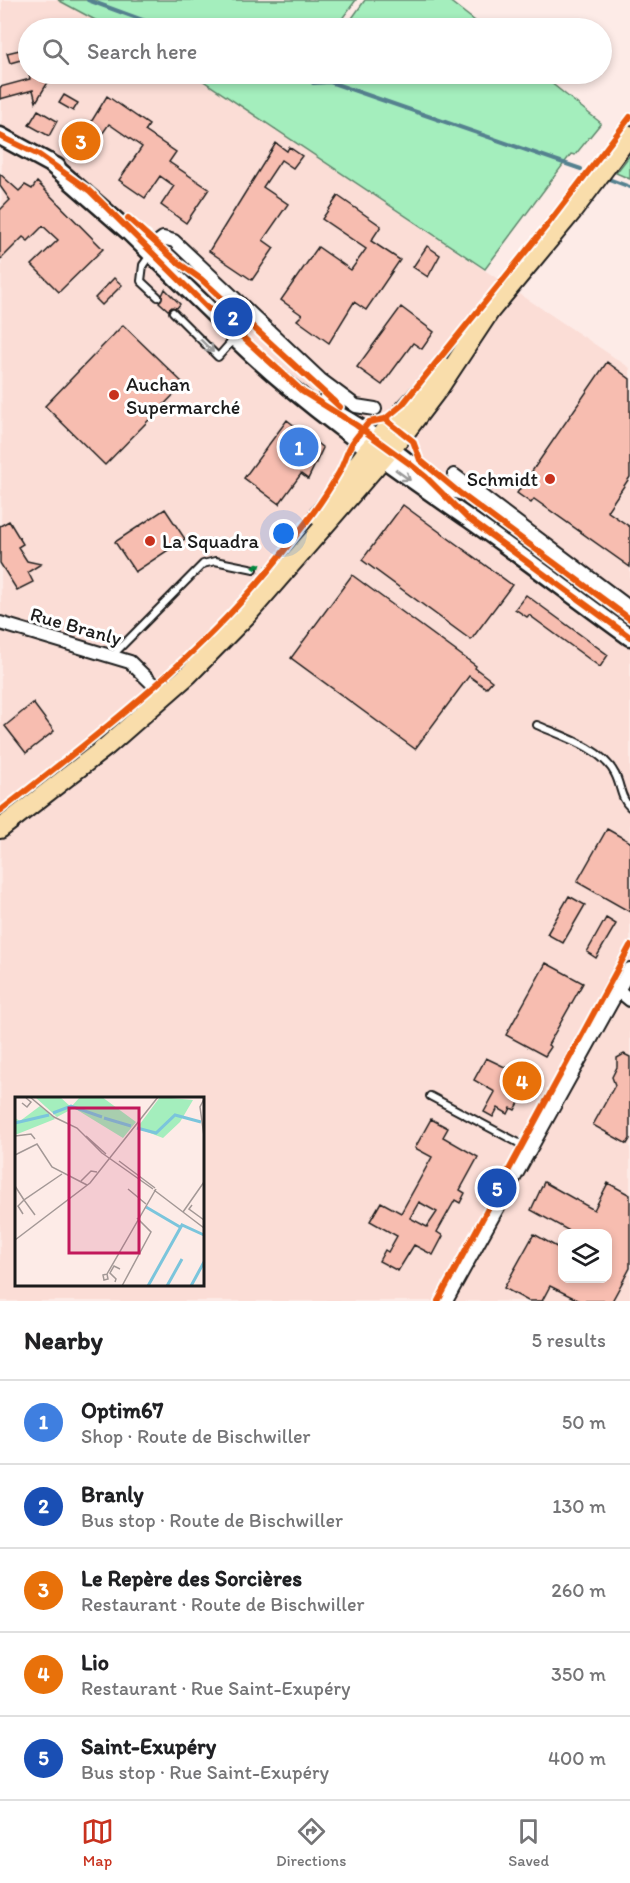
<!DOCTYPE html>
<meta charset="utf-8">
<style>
body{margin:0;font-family:Itim,sans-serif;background:#f2f2f2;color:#202124}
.controls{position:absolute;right:18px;bottom:18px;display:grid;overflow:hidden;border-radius:12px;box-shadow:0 3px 9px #0003}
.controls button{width:54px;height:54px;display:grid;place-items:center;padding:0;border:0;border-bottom:2px solid #e0e0e0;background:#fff;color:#202124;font:30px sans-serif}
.you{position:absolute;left:284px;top:534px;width:21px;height:21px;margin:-15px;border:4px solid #fff;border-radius:50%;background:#1a73e8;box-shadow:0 0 0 9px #1a73e833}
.badge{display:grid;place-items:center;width:39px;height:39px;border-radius:50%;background:#c8321e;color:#fff;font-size:20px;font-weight:700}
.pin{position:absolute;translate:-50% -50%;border:3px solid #fff;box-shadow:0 2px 6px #0006}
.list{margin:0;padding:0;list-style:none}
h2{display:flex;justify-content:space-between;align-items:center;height:78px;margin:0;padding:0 24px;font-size:26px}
h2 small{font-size:20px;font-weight:400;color:#757577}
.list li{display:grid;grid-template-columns:39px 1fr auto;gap:18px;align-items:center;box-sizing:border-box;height:84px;padding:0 24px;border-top:2px solid #e0e0e0}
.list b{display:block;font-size:22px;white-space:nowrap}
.list p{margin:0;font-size:20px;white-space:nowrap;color:#757577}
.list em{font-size:20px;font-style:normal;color:#757577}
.icon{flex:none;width:33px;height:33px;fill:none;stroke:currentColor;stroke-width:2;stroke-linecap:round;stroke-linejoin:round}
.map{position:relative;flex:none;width:630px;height:1301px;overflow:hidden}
.search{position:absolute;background:#fff;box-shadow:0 3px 9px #0003;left:18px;right:18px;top:18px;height:66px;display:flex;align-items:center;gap:15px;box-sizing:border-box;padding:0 21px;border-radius:33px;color:#757577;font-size:22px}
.sheet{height:498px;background:#fff}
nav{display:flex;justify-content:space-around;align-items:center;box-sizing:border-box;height:84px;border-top:2px solid #e0e0e0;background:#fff;font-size:16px;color:#757577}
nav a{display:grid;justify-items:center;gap:3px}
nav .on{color:#c8321e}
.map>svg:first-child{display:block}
.built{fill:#fbddd6;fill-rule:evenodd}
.green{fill:#a4eebd;stroke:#60856c;stroke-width:1.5}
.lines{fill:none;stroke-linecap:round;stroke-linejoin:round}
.stream{stroke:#55818f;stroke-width:4}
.building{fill:#f7bdb0;stroke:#1c1c1c;stroke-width:1.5;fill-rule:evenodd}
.lane-casing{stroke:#1c1c1c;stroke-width:10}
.street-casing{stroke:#1c1c1c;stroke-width:16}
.secondary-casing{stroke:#1c1c1c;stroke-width:21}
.primary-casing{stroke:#1c1c1c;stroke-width:22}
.lane{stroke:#fff;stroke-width:6}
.street{stroke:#fff;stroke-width:12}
.secondary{stroke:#fff;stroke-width:16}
.primary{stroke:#f9ddab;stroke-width:18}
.quiet{stroke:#00873e;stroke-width:4.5;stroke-dasharray:9 4.5;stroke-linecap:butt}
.cycleway-casing{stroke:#fff;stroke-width:10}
.cycleway{stroke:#e8590c;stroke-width:6}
.oneway{stroke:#999}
.poi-dot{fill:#c8321e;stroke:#fff;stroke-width:2}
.labels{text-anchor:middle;stroke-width:6;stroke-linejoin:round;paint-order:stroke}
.poi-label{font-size:20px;fill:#1c1c1c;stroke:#fff;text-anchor:start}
.street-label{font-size:20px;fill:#1c1c1c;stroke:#fff}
.inset-river{fill:none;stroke:#7bc5dc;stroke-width:3}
.inset-road{fill:none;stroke:#a39896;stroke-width:1.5}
.view{fill:#c2185b;fill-opacity:0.15;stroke:#c2185b;stroke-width:3}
.inset-edge{fill:none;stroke:#1c1c1c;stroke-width:3}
</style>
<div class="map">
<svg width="630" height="1301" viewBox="0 0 630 1301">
<rect width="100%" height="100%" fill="#fdebe7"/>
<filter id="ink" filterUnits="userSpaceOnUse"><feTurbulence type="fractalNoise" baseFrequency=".0167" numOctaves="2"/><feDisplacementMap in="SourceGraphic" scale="12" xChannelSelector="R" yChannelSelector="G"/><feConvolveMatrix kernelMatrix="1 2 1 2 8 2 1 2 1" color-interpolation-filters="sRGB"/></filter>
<g filter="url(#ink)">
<path class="built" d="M 2,0 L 58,0 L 110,28 L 28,28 L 28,74 L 193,74 L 630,368 L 630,1301 L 0,1301 ZM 16,1098 L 202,1098 L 202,1284 L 16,1284 ZM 562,1234 L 608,1234 L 608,1278 L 562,1278 Z"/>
<path class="green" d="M 58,0 L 356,0 L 335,28 L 110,28 Z
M 365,0 L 448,0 L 484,28 L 345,28 Z
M 193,74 L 540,74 L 601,123 L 575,155 L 571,154 L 485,269 Z
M 630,155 L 630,179 L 616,173 Z"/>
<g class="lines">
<path class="stream" d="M 88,0 L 164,28
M 284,74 L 302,80
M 313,83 L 330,82 L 581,169
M 606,178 L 630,187"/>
</g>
<path class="building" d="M 28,48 L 28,58 L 10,63 L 7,53 Z
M 29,74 L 53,74 L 36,102 L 33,90 L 0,99 L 0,87 L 30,79 Z
M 64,95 L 78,103 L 73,111 L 59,103 Z
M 107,96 L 149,125 L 145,131 L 176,152 L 169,162 L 209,189 L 186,223 L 161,205 L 174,186 L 160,176 L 145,198 L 119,180 L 142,147 L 109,124 L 84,160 L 62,145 L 72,131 L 82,137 Z
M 38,110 L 57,121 L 49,136 L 29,125 Z
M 276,143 L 287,151 L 289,147 L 302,156 L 293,168 L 281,160 L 263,187 L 288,204 L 263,240 L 274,248 L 252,280 L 209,251 Z
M 0,174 L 19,191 L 25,185 L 32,189 L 37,182 L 103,249 L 59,292 L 32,265 L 58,240 L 43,226 L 28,241 L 23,237 L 0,260 L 0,210 L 10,200 L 0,186 Z
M 338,196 L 381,226 L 371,241 L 400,260 L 366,310 L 354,302 L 329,343 L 297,320 L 302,315 L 281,300 L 318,247 L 351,270 L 366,249 L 322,219 Z
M 427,246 L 440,255 L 428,277 L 413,267 Z
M 114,278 L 122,285 L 102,305 L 95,298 Z
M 165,289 L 180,304 L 177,308 L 172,307 L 168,310 L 159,302 Z
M 401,307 L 434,332 L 422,349 L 413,343 L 382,385 L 357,367 Z
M 123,325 L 184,384 L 105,465 L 45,406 Z
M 607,362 L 630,379 L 630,477 L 607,511 L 630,527 L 630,567 L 534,499 L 531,503 L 517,493 Z
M 287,420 L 323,448 L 308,479 L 301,474 L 279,504 L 244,478 Z
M 403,505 L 512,585 L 471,640 L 362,560 Z
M 165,509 L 185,539 L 135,572 L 115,542 Z
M 9,521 L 23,544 L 18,547 L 27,561 L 41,564 L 28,572 L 33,582 L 17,590 L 0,563 L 0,526 Z
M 352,575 L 476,666 L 475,668 L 492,681 L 486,688 L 469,676 L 415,749 L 291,658 Z
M 526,595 L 608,655 L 600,667 L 529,615 L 527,617 L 515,609 Z
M 33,703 L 54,731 L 26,753 L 5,726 Z
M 607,829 L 630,842 L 630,912 L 577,882 Z
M 569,896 L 585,905 L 563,943 L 547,934 Z
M 606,918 L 616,924 L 596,958 L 587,952 Z
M 546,963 L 583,983 L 548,1045 L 551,1047 L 545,1056 L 506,1035 Z
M 624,1054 L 630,1057 L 630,1139 L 627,1144 L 593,1125 L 615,1085 L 612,1077 L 617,1067 L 617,1058 Z
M 486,1058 L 511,1070 L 515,1063 L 531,1072 L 528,1077 L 532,1079 L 515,1110 L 511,1108 L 508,1114 L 498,1108 L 493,1117 L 484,1112 L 495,1092 L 474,1080 Z
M 431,1119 L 448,1128 L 443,1137 L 478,1157 L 460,1190 L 465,1193 L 460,1203 L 455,1200 L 437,1232 L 443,1236 L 433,1255 L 414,1245 L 398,1271 L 379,1261 L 385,1250 L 388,1252 L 397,1236 L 370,1221 L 381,1202 L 401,1213 L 432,1157 L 415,1148 ZM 419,1202 L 437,1212 L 427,1227 L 410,1218 Z
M 544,1182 L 594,1210 L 608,1183 L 630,1195 L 630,1268 L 612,1301 L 580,1301 L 550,1286 L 542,1301 L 528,1301 L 504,1288 L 534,1234 L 562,1250 L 562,1278 L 608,1278 L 608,1233 L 573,1233 L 531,1210 Z"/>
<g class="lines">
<g class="lane-casing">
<path id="lane" d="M 151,254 L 143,265 L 141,281 L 158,297
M 173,312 L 218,357 L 233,340
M 111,657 L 203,564 L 215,561 L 254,569
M 537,725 C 562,736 602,748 615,774 C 621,785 620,798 630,807
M 430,1096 L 530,1149"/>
</g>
<g class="street-casing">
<path id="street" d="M 147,250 L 163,238 L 174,241 L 320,379 L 334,413
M 321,380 L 356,406 L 375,409
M 454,475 L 630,608
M 437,487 L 481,499
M 0,623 L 130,662 L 165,696
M 618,990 L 630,1000
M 446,1301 L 630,969"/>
</g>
<g class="secondary-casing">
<path id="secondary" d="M 0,136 L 57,167
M 49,162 L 128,231 L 230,330 L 235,338 C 307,408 387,462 469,519 C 523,557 576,598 630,637
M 333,412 C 373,434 412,463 444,495"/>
</g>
<g class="primary-casing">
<path id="primary" d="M 318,516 L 368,450 L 443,367
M 0,829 L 107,746 L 188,675 L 247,615 L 404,434 L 439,388 L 490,311 L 572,212 L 630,135"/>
</g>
<use href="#lane" class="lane"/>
<use href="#street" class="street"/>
<use href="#secondary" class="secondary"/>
<use href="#primary" class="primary"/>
<path class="quiet" d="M 254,569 L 257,565 L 267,568"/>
<g class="cycleway-casing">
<path id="cycleway" d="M 0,136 L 39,155 L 90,191 L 230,330 L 237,332 L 303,392 L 356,425 L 410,464 L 426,477 L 467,518 L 630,637
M 128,218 L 177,262 L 201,279 L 340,407
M 385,419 L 413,441 L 420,460 L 461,494 L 630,619
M 0,811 C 103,731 207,652 287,547 C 305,524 323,501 337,476 C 343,467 345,457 350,447 C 354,438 363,430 369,422 L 385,419 L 402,405 L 548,224 L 630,117
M 438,1301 L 630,946"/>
</g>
<use href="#cycleway" class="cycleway"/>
</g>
<defs><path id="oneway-shaft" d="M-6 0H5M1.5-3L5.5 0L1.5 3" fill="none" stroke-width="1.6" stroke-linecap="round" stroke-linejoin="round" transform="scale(1.5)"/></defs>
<g class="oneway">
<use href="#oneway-shaft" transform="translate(207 346) rotate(45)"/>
<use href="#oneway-shaft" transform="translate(403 475) rotate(36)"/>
</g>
</g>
<g class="poi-dot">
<circle cx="114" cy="395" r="6"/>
<circle cx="550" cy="479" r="6"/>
<circle cx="150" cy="541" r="6"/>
</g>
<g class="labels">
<g class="poi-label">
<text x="126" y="391">Auchan<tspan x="126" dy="23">Supermarché</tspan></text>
<text x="538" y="486" text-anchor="end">Schmidt</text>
<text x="162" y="548">La Squadra</text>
</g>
<g class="street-label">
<text transform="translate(76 626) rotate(16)" y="7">Rue Branly</text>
</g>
</g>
<g transform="translate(15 1097)">
<rect width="189" height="189" fill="#fdebe7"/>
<path d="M 20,0 L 45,0 L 56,10 L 65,0 L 87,0 L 121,25 L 108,41 L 59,11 L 42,20 ZM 145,0 L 178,3 L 165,25 L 148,41 L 122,31 ZM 25,9 L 40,22 L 0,38 L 0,21 L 5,24 Z" fill="#a4eebd"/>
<path class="inset-river" d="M 38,16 L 56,9 L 87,20M 89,21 L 116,29M 0,26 L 34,18M 122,31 L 141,36 L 160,18 L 186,25M 131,110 L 165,130M 133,189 L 167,128 L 189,138M 152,189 L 167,162M 176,189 L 189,165"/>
<path class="inset-road" d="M 15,0 L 39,20 L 62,31 L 87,56 L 138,92M 189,2 L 185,10 L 189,39M 7,6 L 12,10 L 16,5 L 11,1M 0,39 L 16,37 L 20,42M 71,39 L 91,57M 0,58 L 22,47 L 37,70 L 72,88M 104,64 L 140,91M 66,84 L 76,74 L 82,75M 0,89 L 9,103 L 3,109 L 8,117M 113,92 L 131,107M 139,93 L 189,131M 177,108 L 174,112 L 189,123M 168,115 L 189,85M 20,118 L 9,103 L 47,77M 0,143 L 75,86 L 143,0M 92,177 L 141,92M 88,178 L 92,177 L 93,182 L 89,183 ZM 100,185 L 101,182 L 95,176 L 99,169 L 105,172M 107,189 L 136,135 L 122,121"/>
<path class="view" d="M 54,11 L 124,11 L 124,156 L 54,156 Z"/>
<rect width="189" height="189" class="inset-edge"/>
</g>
</svg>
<div class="controls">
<button><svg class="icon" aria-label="layers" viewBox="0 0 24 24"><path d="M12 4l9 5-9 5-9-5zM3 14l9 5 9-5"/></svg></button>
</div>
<div class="you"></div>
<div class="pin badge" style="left:299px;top:447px;background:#3f7fe0">1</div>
<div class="pin badge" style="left:233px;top:317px;background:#1a4fb4">2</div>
<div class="pin badge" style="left:81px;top:141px;background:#e8710a">3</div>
<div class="pin badge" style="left:522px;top:1081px;background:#e8710a">4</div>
<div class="pin badge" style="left:497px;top:1188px;background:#1a4fb4">5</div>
<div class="search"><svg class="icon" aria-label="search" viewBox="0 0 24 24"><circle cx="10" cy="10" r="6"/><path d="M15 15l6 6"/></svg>Search here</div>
</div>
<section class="sheet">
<h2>Nearby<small>5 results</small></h2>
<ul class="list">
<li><span class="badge" style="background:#3f7fe0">1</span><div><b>Optim67</b><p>Shop · Route de Bischwiller</p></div><em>50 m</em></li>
<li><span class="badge" style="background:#1a4fb4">2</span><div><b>Branly</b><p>Bus stop · Route de Bischwiller</p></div><em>130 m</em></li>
<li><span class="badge" style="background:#e8710a">3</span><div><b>Le Repère des Sorcières</b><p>Restaurant · Route de Bischwiller</p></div><em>260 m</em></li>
<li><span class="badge" style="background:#e8710a">4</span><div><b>Lio</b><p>Restaurant · Rue Saint-Exupéry</p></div><em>350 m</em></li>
<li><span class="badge" style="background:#1a4fb4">5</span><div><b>Saint-Exupéry</b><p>Bus stop · Rue Saint-Exupéry</p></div><em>400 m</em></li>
</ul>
</section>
<nav>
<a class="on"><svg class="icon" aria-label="map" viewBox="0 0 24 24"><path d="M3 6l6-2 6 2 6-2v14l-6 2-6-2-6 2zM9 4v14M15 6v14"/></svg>Map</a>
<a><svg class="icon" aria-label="directions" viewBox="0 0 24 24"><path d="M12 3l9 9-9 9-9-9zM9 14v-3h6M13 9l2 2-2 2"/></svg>Directions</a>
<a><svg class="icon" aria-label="saved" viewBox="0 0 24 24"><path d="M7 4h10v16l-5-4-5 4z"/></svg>Saved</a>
</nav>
